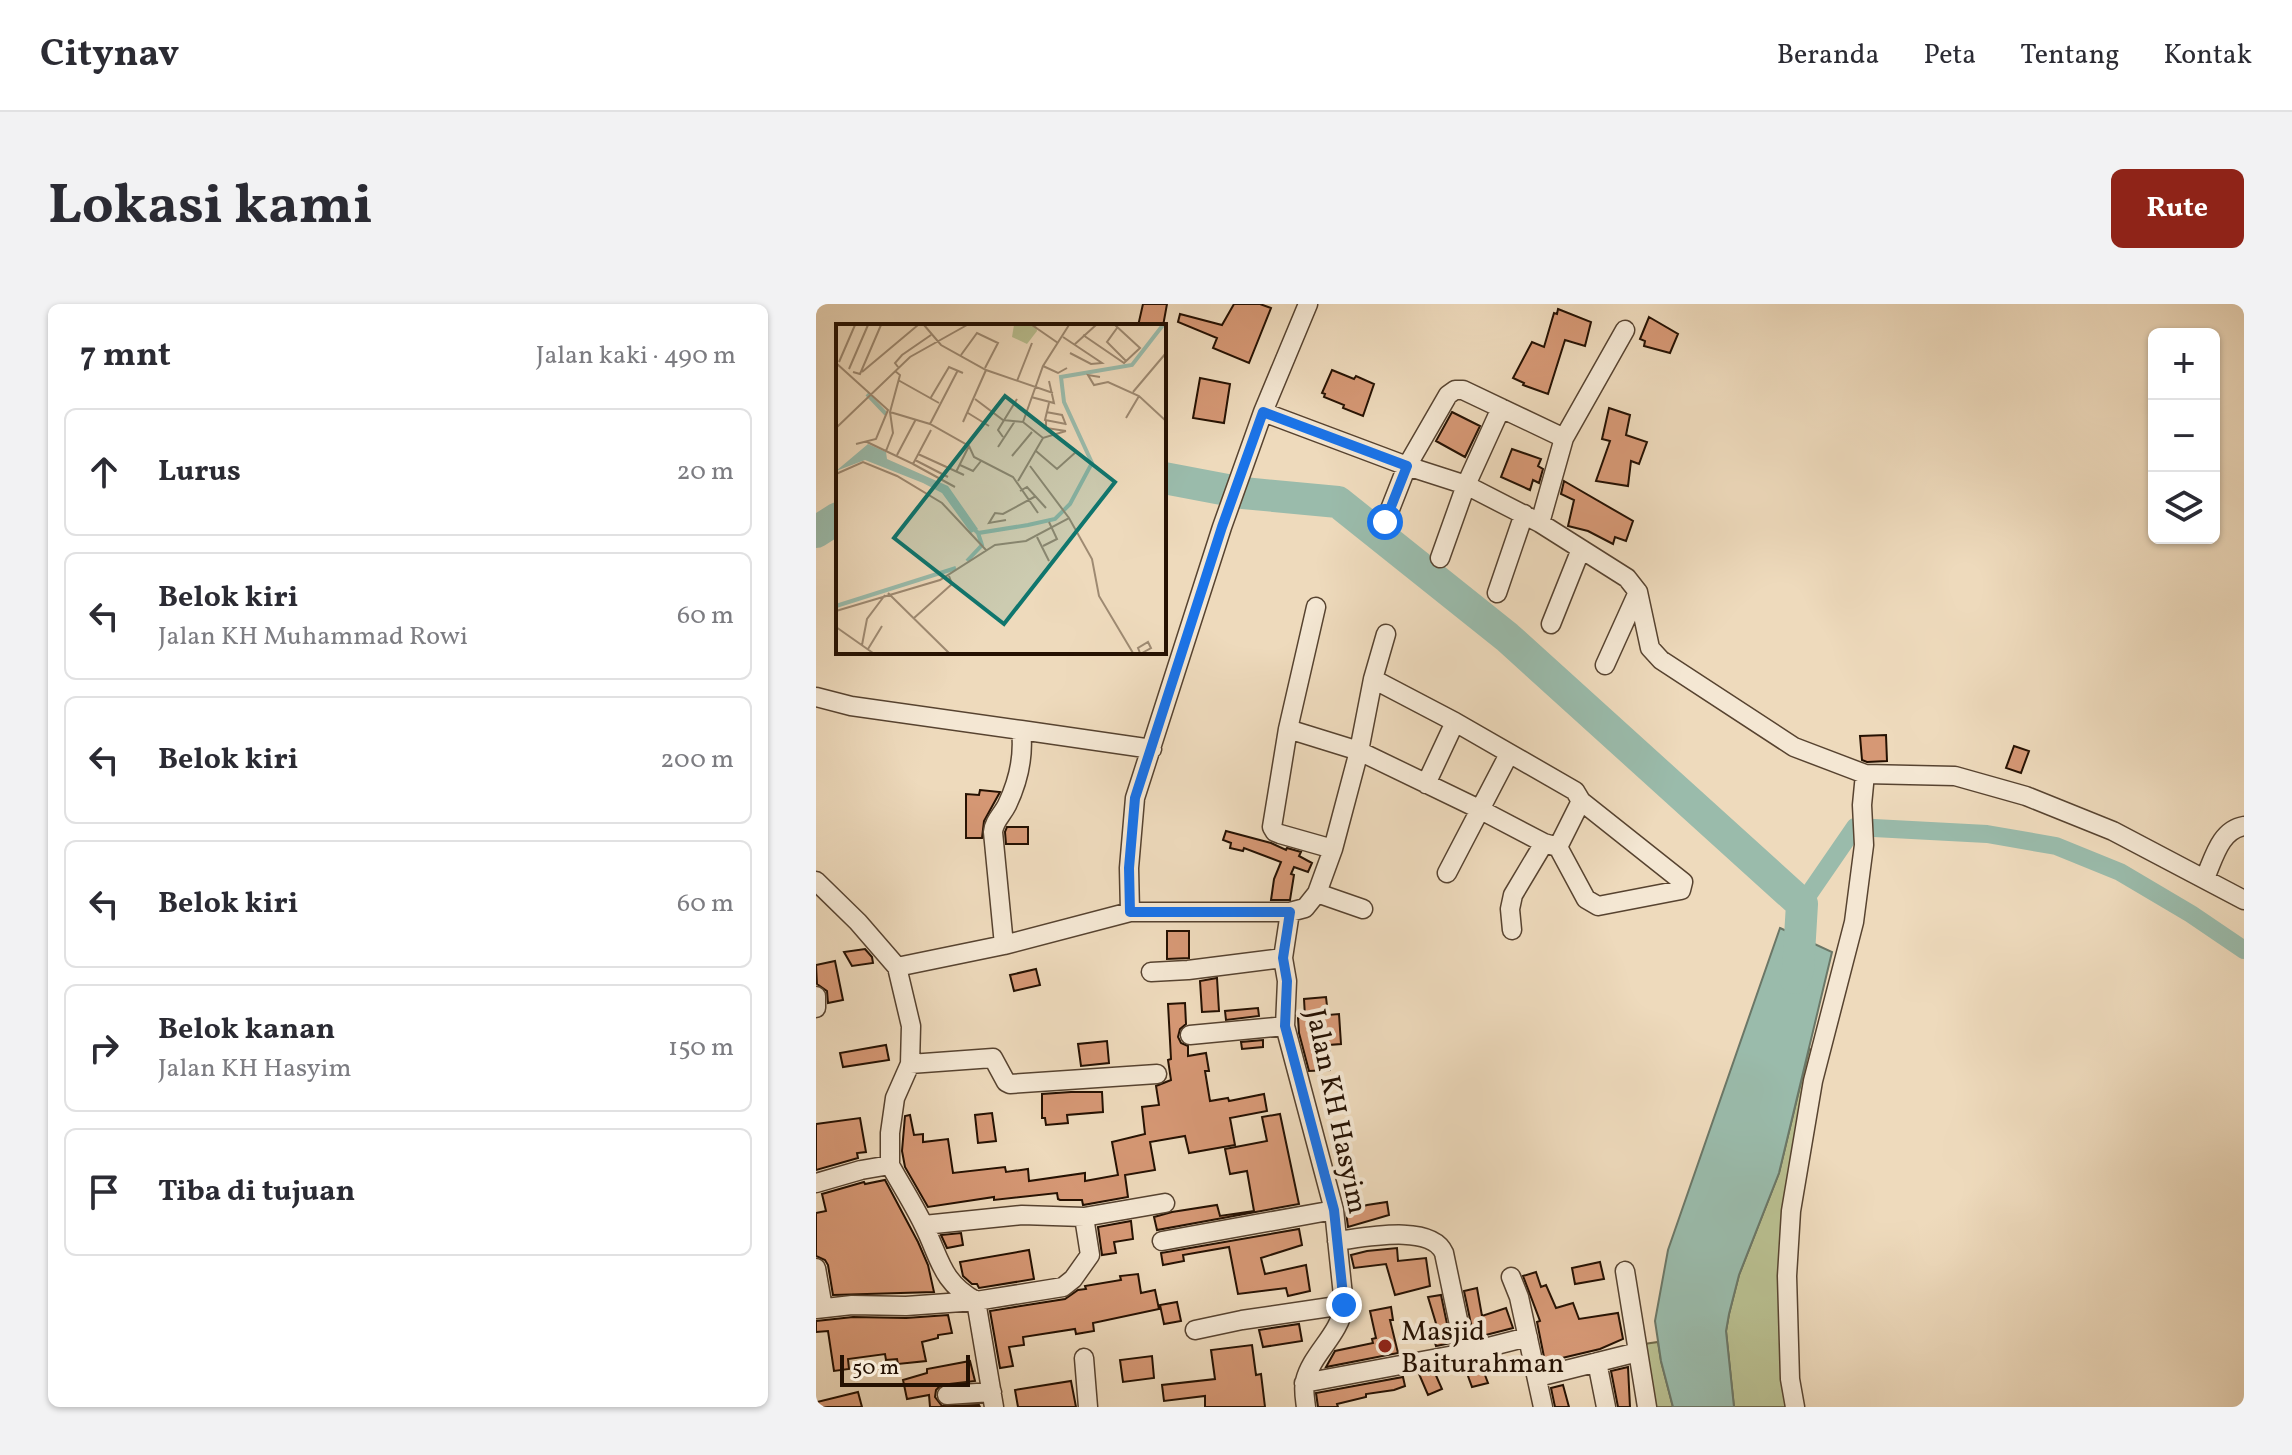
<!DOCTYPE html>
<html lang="id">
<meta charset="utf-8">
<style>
body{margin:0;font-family:Vollkorn,serif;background:#f2f2f3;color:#2b2b33}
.controls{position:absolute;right:24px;top:24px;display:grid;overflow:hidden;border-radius:12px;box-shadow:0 2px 6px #0004}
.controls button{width:72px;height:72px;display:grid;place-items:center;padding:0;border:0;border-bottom:2px solid #e1e1e2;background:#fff;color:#2b2b33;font:40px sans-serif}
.scale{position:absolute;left:24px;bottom:20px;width:130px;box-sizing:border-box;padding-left:8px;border:4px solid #251102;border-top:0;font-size:22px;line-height:28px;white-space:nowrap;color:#251102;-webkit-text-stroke:6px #f4e7d3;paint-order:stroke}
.stop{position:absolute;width:24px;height:24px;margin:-18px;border:6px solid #1a73e8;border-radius:50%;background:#fff}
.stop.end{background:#1a73e8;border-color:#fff;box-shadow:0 2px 8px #0008}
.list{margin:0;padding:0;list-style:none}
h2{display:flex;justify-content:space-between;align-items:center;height:104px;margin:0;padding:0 32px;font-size:34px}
h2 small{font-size:26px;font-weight:400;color:#7c7c81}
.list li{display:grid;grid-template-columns:52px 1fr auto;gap:24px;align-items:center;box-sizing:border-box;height:128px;margin:0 16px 16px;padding:0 16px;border:2px solid #e1e1e2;border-radius:12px}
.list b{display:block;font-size:30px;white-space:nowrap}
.list p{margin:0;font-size:26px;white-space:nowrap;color:#7c7c81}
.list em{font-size:26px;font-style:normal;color:#7c7c81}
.icon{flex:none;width:44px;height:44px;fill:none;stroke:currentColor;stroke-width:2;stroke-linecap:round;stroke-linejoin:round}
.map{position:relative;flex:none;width:1428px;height:1103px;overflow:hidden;border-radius:12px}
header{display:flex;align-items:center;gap:48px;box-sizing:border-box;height:112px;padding:0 40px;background:#fff;border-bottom:2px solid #e1e1e2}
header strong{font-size:38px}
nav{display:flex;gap:44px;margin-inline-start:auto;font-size:28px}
.intro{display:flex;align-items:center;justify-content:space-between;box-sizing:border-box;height:192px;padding:0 48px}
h1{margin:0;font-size:56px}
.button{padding:20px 36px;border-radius:12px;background:#8f2418;color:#fff;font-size:28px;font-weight:700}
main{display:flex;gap:48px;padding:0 48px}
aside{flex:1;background:#fff;border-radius:12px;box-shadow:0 2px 6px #0004}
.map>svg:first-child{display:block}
.green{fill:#b9bf90;stroke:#6f6849;stroke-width:2}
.water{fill:#9abbab;stroke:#6b7767;stroke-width:2}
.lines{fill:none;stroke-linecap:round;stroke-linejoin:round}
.canal{stroke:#9abbab;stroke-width:18}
.river{stroke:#9abbab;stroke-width:32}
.building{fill:#d69875;stroke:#251102;stroke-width:2}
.minor-casing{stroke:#574330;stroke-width:21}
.minor{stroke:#f4e7d3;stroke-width:18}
.route{stroke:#1a73e8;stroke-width:10}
.poi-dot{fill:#8f2418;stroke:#f4e7d3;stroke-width:3}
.labels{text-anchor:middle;stroke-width:8;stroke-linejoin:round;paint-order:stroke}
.street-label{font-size:28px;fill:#251102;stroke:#f4e7d3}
.poi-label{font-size:28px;fill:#251102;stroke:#f4e7d3;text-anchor:start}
.inset-river{fill:none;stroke:#9abbab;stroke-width:4}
.inset-road{fill:none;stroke:#9e8a72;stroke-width:2}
.view{fill:#0f766e;fill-opacity:0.15;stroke:#0f766e;stroke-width:4}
.inset-edge{fill:none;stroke:#251102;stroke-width:4}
</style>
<header>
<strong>Citynav</strong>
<nav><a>Beranda</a><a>Peta</a><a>Tentang</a><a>Kontak</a></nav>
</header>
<div class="intro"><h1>Lokasi kami</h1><a class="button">Rute</a></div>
<main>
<aside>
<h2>7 mnt<small>Jalan kaki · 490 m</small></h2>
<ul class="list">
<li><svg class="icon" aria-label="ahead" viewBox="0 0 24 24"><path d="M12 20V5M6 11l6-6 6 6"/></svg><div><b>Lurus</b></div><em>20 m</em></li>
<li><svg class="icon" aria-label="left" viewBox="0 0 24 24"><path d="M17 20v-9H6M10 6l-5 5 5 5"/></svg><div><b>Belok kiri</b><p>Jalan KH Muhammad Rowi</p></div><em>60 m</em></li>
<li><svg class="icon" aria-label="left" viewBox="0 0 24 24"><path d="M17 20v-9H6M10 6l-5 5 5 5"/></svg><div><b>Belok kiri</b></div><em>200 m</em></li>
<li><svg class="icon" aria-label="left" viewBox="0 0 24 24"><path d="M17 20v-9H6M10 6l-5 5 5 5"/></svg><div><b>Belok kiri</b></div><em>60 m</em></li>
<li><svg class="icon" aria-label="right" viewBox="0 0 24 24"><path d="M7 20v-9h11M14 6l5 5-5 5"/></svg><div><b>Belok kanan</b><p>Jalan KH Hasyim</p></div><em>150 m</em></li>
<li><svg class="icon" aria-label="arrive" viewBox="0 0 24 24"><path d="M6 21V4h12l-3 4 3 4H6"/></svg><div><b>Tiba di tujuan</b></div></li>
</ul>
</aside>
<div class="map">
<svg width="1428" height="1103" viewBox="0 0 1428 1103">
<rect width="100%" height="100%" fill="#eedabc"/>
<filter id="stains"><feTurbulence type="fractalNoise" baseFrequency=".0025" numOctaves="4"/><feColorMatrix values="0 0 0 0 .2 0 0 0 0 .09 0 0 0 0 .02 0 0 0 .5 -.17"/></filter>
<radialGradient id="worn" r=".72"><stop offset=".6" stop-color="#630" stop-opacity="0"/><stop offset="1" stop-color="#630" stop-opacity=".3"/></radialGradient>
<path class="green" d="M 993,745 L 999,747 L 976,869 L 977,1103 L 918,1103 L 910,1027 L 913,1010 L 923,971 L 963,869 Z
M 842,1038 L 845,1057 L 857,1103 L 832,1103 L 821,1041 Z"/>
<path class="water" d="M 964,624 L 1016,648 L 963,869 L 923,971 L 913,1010 L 910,1027 L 918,1103 L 857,1103 L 845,1057 L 839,1017 L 852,946 Z"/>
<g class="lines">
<path class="canal" d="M 986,600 L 1039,523 L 1171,530 L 1240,542 L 1304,568 L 1375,610 L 1428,646"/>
<path class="river" d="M 348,174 L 427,189 L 522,198 L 691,333 L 986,600 L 982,666 L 979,674
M 0,228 L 22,214"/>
</g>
<path class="building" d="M 327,0 L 351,0 L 347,22 L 322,22 Z
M 418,0 L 444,0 L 455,4 L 433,59 L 397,44 L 401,34 L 362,18 L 364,10 L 406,21 Z
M 742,5 L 775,18 L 769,42 L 749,36 L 732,90 L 707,81 L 708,79 L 697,74 L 716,38 L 728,43 L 738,9 L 741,10 Z
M 833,13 L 862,30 L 854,49 L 828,42 L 829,37 L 824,35 Z
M 516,66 L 538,75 L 540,72 L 558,80 L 547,112 L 527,104 L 528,101 L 508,93 L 509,90 L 506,89 Z
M 384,74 L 414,80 L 408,119 L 377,114 Z
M 793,104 L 814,111 L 810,131 L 831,138 L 823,160 L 815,157 L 812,182 L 780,177 L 794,137 L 786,135 Z
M 636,108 L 664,122 L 649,153 L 620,137 Z
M 696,145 L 725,155 L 722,162 L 727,165 L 723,179 L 717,176 L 714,186 L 685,173 Z
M 748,177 L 817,217 L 810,237 L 799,233 L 797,240 L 772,227 L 752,222 L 758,196 L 745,190 Z
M 1070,431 L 1071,457 L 1051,458 L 1046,456 L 1044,432 Z
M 1198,442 L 1213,447 L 1205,469 L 1190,464 Z
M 164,486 L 184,488 L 168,517 L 166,534 L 150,534 L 150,490 L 163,491 Z
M 191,523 L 212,523 L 212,540 L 190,540 L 189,528 Z
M 410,527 L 455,539 L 470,546 L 471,544 L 485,548 L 483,552 L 496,559 L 492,568 L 478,563 L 475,570 L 478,571 L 474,596 L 455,596 L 458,575 L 465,558 L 428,544 L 427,547 L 414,544 L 415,539 L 407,536 Z
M 351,627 L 373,627 L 373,654 L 351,655 Z
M 49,645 L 56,653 L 57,659 L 36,662 L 28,648 Z
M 19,657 L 27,696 L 12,699 L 11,687 L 1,680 L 0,661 Z
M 220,665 L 224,681 L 198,687 L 194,671 Z
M 401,674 L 403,707 L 386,708 L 384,677 Z
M 510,693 L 512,711 L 523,710 L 525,740 L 513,741 L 514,766 L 493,767 L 483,729 L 482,714 L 489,713 L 488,695 Z
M 369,699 L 370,720 L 364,725 L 362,733 L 365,739 L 372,742 L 372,752 L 390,749 L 393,767 L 389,767 L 394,797 L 412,794 L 413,797 L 448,790 L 451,807 L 414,814 L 419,841 L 373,849 L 369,832 L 334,838 L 339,866 L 309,871 L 312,893 L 267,901 L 266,896 L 244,896 L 242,895 L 241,889 L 178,896 L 178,893 L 112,903 L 89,863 L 86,847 L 89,812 L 94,811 L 98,831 L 107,830 L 107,838 L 132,835 L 137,869 L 189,863 L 190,868 L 212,865 L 213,877 L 269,869 L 269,877 L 302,871 L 296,838 L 329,830 L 326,803 L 343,801 L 340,782 L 355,776 L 352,756 L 355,755 L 352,700 Z
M 442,704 L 443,712 L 410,716 L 409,707 Z
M 447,736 L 447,743 L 426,745 L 425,738 Z
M 291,737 L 293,759 L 265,762 L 262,740 Z
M 70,741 L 73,756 L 27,763 L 24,749 Z
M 255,788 L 286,788 L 287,808 L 251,811 L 252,819 L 230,821 L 229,814 L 226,814 L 226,790 Z
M 176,809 L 180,837 L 162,839 L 159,811 Z
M 464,810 L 483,900 L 341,926 L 338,913 L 356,908 L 401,901 L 404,912 L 438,907 L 431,867 L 414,870 L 409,845 L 451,837 L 446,813 Z
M 44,814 L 50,848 L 41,849 L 42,854 L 0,866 L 0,820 Z
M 69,876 L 102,938 L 112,961 L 118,988 L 17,991 L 12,961 L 9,956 L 0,952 L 0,909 L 10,907 L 6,890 L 48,878 L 49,880 Z
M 571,898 L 573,911 L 532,923 L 530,908 L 551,901 Z
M 315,917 L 317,935 L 298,938 L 300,949 L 286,951 L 282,923 Z
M 483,925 L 486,941 L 445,954 L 449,970 L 490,961 L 494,987 L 472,992 L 470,984 L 422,990 L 413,943 L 367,951 L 368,957 L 347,961 L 345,949 Z
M 145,929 L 147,941 L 131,944 L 125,931 Z
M 581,944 L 582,957 L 610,954 L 614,982 L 579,991 L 570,960 L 538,964 L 535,951 L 551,947 Z
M 213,946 L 218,975 L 163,984 L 161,980 L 156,980 L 147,972 L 144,958 Z
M 784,958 L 788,975 L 759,980 L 756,964 Z
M 720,968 L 725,983 L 730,981 L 740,1004 L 757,999 L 763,1015 L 802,1009 L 807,1035 L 784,1045 L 729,1058 L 721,1018 L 724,1017 L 707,972 Z
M 322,970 L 325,989 L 339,986 L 343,1005 L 277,1019 L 278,1027 L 260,1030 L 259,1025 L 207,1033 L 208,1041 L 193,1043 L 197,1062 L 184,1064 L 174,1007 L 249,995 L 262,986 L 270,985 L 269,982 L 305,976 L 304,972 Z
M 661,984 L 666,1012 L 690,1004 L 697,1024 L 658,1034 L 648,987 Z
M 625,991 L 635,1039 L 620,1042 L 616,1029 L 622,1026 L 612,993 Z
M 361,998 L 365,1017 L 348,1020 L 344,1001 Z
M 575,1003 L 577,1016 L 574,1016 L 582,1049 L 510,1063 L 519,1047 L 557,1039 L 556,1035 L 560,1034 L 554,1007 Z
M 132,1011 L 136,1029 L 122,1031 L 122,1034 L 106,1038 L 110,1057 L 82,1060 L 81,1055 L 70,1056 L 69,1050 L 32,1055 L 33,1065 L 18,1067 L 12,1027 L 0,1028 L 0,1017 L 37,1013 L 90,1014 Z
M 483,1020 L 486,1037 L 447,1043 L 443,1026 Z
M 436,1041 L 440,1071 L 445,1070 L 449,1103 L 389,1103 L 389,1092 L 348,1097 L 346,1081 L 399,1075 L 395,1046 Z
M 336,1052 L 338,1074 L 307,1078 L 304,1056 Z
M 154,1057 L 159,1077 L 125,1081 L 120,1086 L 119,1093 L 126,1102 L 163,1101 L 164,1103 L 114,1103 L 113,1091 L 91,1095 L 87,1076 L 111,1069 L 111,1065 Z
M 664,1058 L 672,1079 L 656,1083 L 648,1061 Z
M 812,1063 L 814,1103 L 802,1103 L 795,1067 Z
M 618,1067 L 626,1085 L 612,1091 L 603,1070 Z
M 587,1073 L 589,1082 L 578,1086 L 550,1090 L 550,1093 L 521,1100 L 522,1103 L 502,1103 L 500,1089 Z
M 255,1077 L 260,1103 L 202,1103 L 199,1086 Z
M 747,1081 L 753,1103 L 739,1103 L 735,1084 Z
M 42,1088 L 46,1103 L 2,1103 L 1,1098 Z"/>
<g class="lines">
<g class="minor-casing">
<path id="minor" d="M 492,0 L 447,108 L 591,162 L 650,181 L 724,219 L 811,274 L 822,288 L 834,344 L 845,356 L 978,443 L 1049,470 L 1139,472 L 1210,492 L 1297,527 L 1428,596
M 569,218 L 591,162 L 632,91 L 639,86 L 647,86 L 748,134
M 724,219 L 748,134 L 809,26
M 624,254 L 650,181 L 685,104
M 681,289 L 708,210
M 500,303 L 472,425 L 456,523 L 459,528 L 464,530 L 517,545
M 735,320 L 765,245
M 789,361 L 822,288
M 557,375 L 639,418 L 610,480
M 0,393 L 35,402 L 205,426 C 208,451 202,478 191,501 C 186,511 178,517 177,528 L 188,641
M 639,418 L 759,487 L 765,497 L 742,543
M 472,425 L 543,447 L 663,505 L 728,539 L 742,543 L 770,595 L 782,602 L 865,586 L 867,578 L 765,497
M 205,426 L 336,445
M 631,569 L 693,450
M 1389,574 C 1398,554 1404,526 1428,522
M 0,577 L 42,618 L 81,663 L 95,722 L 94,760 L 79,794 L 74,829 L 74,861
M 501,589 L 547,605
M 314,608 L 313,564 L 319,494 L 406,223 L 447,108
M 474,608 L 467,654 L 471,677 L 469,722 L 518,906 L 528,1001 C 524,1031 496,1049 489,1077 C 487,1085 489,1095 490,1103
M 696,626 L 694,605 L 697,591 L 728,539
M 81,663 L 188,641 L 314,608 L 474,608 L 489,604 L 501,589 L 517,545 L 543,447 L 557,375 L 570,330
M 335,668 L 372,666 L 467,654
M 0,692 L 0,704
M 374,731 L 469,722
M 94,760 L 177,754 L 190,778 L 194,780 L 341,770
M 0,879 L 45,866 L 74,861 C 85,881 98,901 108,922 C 124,954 125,978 160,997
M 108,921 L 206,911 L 268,913 L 349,899
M 346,937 L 518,906
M 521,937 C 546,934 615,919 628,949 L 649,1049
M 0,964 L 7,1004
M 809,967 L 831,1103
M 695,973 L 703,993 L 727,1103
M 160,997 L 178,1103
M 0,1005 L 36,1001 L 90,1002 L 160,997 L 247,983 L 257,975 L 274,951 L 268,913
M 379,1026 L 426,1016 L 528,1001
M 268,1054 L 272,1103
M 781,1058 L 790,1103
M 722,1073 L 822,1048
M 488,1079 L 649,1049 L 712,1033
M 131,1091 L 176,1088
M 979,1103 L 974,1075 L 971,972 L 975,907 L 997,777 L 1038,618 L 1048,541 L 1046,501 L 1049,470"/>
</g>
<use href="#minor" class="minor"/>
</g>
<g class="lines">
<path class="route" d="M 528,1001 L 518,906 L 469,722 L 471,677 L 467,654 L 474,608 L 314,608 L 313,564 L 319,494 L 406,223 L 447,108 L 591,162 L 569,218"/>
</g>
<circle class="poi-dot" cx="569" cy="1042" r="8"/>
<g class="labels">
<g class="street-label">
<text transform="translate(522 807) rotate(78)" y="10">Jalan KH Hasyim</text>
</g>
<g class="poi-label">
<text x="585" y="1036">Masjid<tspan x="585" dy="32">Baiturahman</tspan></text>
</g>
</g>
<g transform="translate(20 20)">
<rect width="330" height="330" fill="#eedabc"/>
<path d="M 178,1 L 200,1 L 201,7 L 191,20 L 176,13 Z" fill="#b9bf90"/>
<path d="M 32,120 L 50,128 L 51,135 L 112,162 L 142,205 L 135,209 L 106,169 L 87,159 L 29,136 L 0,147 Z" fill="#9abbab"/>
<path class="inset-river" d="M 31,70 L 50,90M 135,202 L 142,209 L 192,201 L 219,195 L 234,180 L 256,139 L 228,78 L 225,53 L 296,41 L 327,1M 131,237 L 146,221 L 142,209M 0,282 L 120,244"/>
<path class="inset-road" d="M 88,1 L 105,21 L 150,46 L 217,69M 196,1 L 222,19M 281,4 L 271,18 L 290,37M 247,11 L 288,39 L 304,24 L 279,1M 227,13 L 266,39 L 255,40 L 234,29M 239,20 L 260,1M 125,31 L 141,9 L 162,19 L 149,44M 3,38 L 19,1M 0,39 L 52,86 L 40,115 L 20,120M 207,42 L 222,49 L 231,44M 62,43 L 59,39 L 66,31 L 95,11M 13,45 L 32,1M 59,47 L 64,51 L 54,88 L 94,100 L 133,122 L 138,133 L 177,153 L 202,189M 17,48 L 24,50 L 45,1M 26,48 L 82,1M 264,53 L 252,51 L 258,61 L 272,58 L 303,72 L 330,97M 62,56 L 103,79M 181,57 L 196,19M 297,68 L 330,29M 195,73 L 218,79 L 213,57M 94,75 L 113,43 L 127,49M 139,75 L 167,96 L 187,98 L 207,42 L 233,1M 213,79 L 209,96 L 230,100M 210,88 L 226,91 L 230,101M 132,89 L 153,102M 290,94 L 303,72M 210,97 L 210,104 L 230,107M 127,98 L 150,46M 187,98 L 207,114 L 230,107M 94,100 L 122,46M 0,104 L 74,33 L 131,1M 167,113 L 162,106 L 181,75M 31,118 L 77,140 L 95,106M 162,123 L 179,97M 50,127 L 57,109 L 54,88M 200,127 L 221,145 L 241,127M 82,130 L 128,151M 61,131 L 80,95M 176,132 L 196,108M 79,136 L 112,153M 77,140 L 119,163M 124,141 L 137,147 L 145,137M 194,142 L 233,194M 120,148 L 133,122M 0,150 L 27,138 L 61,152 L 106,179 L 150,226M 182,157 L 207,114M 184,167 L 191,163 L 210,184M 170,196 L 153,199 L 159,189 L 167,190 L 200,172M 201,213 L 213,237M 207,222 L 221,215 L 213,198M 52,269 L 113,329M 0,287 L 104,256 L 159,221 L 190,217 L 233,194 L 256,235 L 263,272 L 297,329M 78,294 L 116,260 L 113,252M 0,303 L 37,329M 26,321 L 31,295 L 49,271M 32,325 L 46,302M 304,329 L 302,324 L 312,318 L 315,324 L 306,329"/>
<path class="view" d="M 169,72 L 279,158 L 168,300 L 58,214 Z"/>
<rect width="330" height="330" class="inset-edge"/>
</g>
<rect width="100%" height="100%" filter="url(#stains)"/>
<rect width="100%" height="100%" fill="url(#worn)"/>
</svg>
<div class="controls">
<button>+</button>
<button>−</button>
<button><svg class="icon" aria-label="layers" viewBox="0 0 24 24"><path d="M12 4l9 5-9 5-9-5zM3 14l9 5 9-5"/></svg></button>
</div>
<div class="scale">50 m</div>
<div class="stop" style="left:569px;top:218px"></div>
<div class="stop end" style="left:528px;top:1001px"></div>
</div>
</main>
